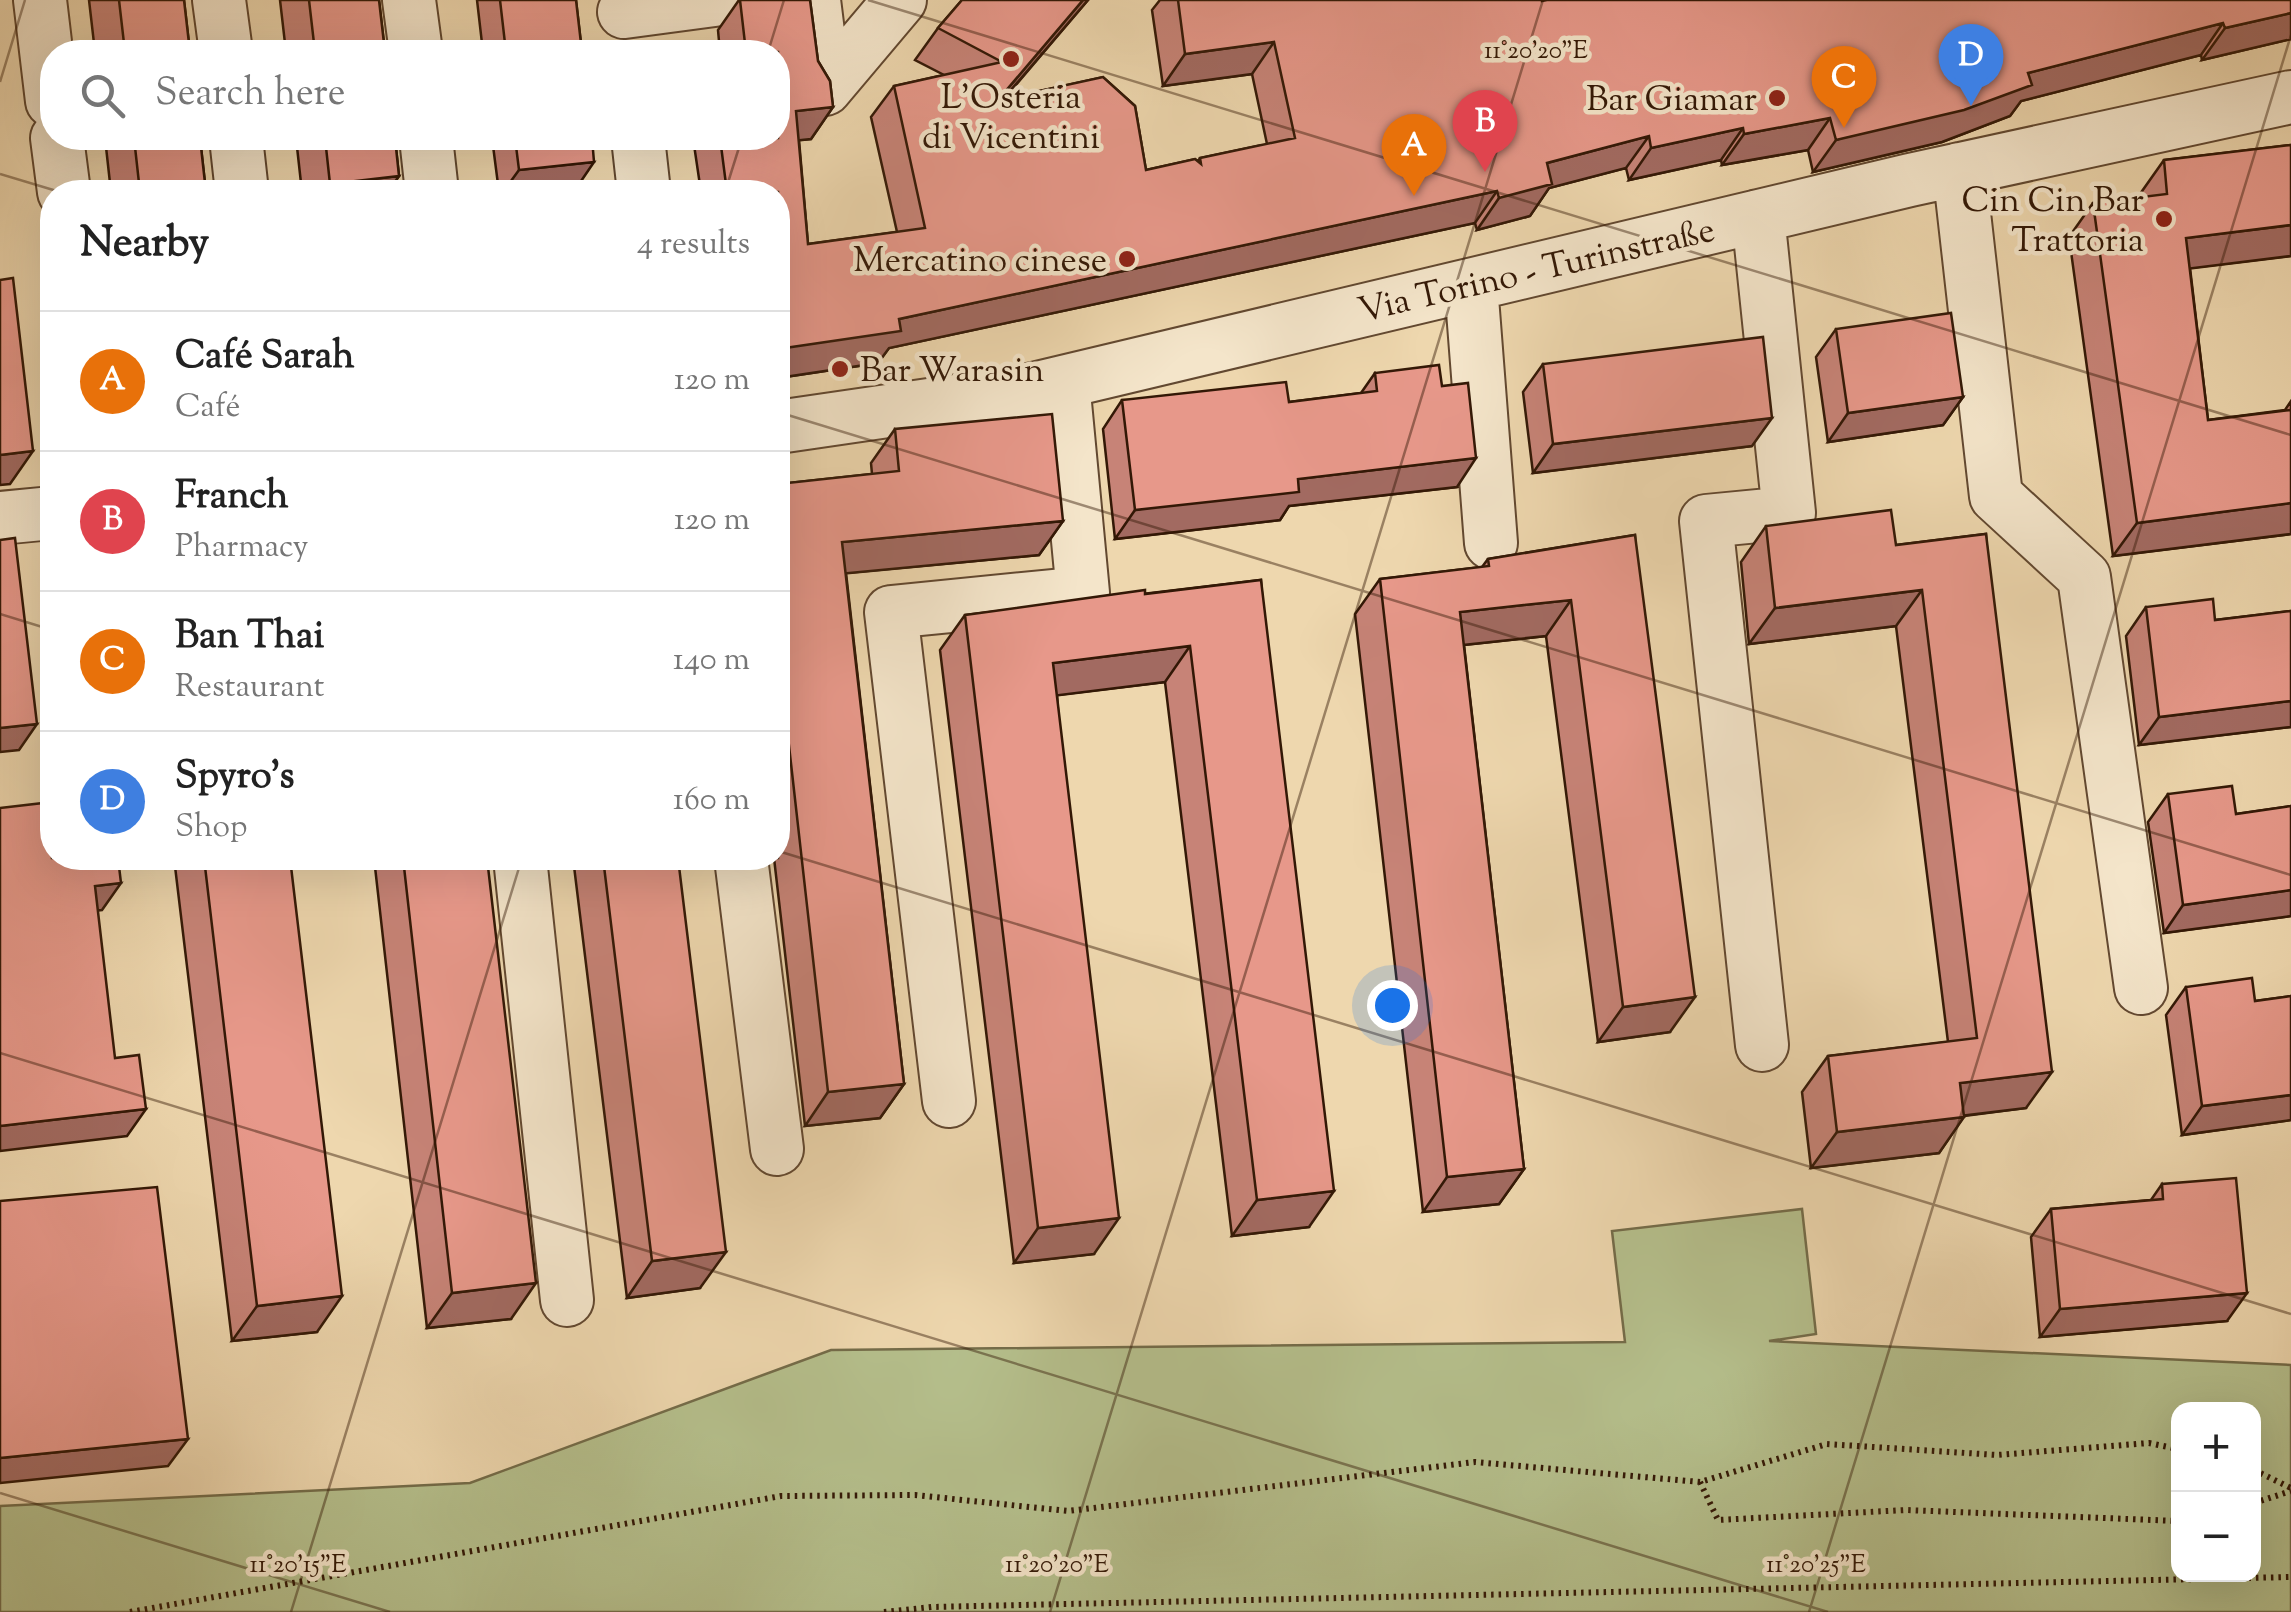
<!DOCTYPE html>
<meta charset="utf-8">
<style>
body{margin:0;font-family:"Sorts Mill Goudy",serif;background:#f6f6f6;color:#222}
.controls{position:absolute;right:30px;bottom:30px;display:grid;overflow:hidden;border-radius:20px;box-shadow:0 10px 40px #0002}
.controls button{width:90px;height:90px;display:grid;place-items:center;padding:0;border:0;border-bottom:2px solid #e0e0e0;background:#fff;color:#222;font:50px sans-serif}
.you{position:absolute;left:1392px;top:1005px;width:35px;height:35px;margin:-25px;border:8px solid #fff;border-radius:50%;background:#1a73e8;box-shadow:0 0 0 15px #1a73e833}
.badge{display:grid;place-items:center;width:65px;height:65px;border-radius:50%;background:#b45309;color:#fff;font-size:32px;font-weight:700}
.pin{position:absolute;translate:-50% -82px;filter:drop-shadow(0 2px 5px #0008)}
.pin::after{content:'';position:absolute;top:52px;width:35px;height:30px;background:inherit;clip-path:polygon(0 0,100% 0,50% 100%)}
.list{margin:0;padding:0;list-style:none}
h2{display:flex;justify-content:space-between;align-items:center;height:130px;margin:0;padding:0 40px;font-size:42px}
h2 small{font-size:32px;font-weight:400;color:#767676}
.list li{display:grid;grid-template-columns:65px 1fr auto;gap:30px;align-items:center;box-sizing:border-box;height:140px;padding:0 40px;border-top:2px solid #e0e0e0}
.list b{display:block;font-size:38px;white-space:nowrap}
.list p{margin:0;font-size:32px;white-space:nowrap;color:#767676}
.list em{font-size:32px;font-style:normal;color:#767676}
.icon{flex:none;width:55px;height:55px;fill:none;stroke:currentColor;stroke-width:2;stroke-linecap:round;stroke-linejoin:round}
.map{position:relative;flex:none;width:2291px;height:1612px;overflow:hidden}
.search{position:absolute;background:#fff;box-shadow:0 10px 40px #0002;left:40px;top:40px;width:750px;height:110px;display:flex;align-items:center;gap:25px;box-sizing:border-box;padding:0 35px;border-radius:40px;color:#767676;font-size:38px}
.panel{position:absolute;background:#fff;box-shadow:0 10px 40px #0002;left:40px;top:180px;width:750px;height:690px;border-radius:40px}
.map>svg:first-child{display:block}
.green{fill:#b5bf8c;stroke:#746c49;stroke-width:2.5;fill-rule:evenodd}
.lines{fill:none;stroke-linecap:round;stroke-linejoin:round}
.minor-casing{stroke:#624830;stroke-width:56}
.path{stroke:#331806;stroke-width:6;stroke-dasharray:2.5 5;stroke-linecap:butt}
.minor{stroke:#f4e5ca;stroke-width:52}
.wall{fill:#c78377;stroke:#331806;stroke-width:2.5}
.shaded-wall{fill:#a26a61;stroke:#331806;stroke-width:2.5}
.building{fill:#e7988a;stroke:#331806;stroke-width:2.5}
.ticks{fill:none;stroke:#331806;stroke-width:2.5;stroke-opacity:0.45}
.poi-dot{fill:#8f2418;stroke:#f4e5ca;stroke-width:4}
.labels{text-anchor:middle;stroke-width:9;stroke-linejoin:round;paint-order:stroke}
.poi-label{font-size:35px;fill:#331806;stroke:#f4e5ca;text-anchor:end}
.street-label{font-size:35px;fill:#331806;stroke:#f4e5ca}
.ticks-label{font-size:25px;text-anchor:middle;fill:#331806;stroke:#f4e5ca;stroke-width:9;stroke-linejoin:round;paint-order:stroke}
</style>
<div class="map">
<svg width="2291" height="1612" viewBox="0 0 2291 1612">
<rect width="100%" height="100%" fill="#eed7ae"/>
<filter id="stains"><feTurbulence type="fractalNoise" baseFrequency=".002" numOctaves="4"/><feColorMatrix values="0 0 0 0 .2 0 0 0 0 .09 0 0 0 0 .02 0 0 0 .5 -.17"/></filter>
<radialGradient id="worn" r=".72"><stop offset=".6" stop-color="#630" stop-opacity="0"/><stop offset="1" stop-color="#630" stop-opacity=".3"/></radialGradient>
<path class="green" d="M 1802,1209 L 1816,1334 L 1769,1341 L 2291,1365 L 2291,1612 L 0,1612 L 0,1506 L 470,1483 L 831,1350 L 1625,1342 L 1612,1231 ZM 2178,1410 L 2254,1410 L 2254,1574 L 2178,1574 Z"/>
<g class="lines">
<g class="minor-casing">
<path id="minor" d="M 40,0 L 52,101
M 219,0 L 226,52
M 409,0 L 416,52
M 814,0 L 825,89
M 624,12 L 714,0
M 825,89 L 900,0
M 57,138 L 64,192
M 236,138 L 242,192
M 426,138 L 432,192
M 638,138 L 644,192
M 1959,169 L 1996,496 L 2084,577 L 2141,988
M 1758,216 L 1789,513 L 1706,521 L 1762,1045
M 1471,285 L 1491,543
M 778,427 L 1025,391 L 1910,180 L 2291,97
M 0,518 L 52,513
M 520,858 L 567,1300
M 741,858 L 777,1149
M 949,1101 L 891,612 L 1083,593 L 1063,382"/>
</g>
<path class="path" d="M 2254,1470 L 2291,1488
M 1700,1482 L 1718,1520 L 1906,1510 L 2178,1521
M 2254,1503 L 2291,1491
M 130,1612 L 781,1496 L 915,1495 L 1068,1511 L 1475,1462 L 1700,1482 L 1827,1444 L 1997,1455 L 2149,1443 L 2178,1449
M 884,1612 L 932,1607 L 2291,1577"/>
<use href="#minor" class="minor"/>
</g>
<path class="wall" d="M 89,0 L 184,0 L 190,52 L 95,52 Z
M 280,0 L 379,0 L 385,52 L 286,52 Z
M 477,0 L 576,0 L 582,52 L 483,52 Z
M 739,0 L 810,0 L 818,61 L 830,81 L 833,107 L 811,139 L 799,140 L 808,244 L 897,232 L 871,117 L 894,86 L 944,75 L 915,60 L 938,28 L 962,0 L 1088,0 L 1004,99 L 1103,77 L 1135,106 L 1146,170 L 1195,159 L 1198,161 L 1200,158 L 1267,144 L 1252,74 L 1163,86 L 1152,10 L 1160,0 L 1542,0 L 1542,1 L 1547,0 L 2291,0 L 2291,39 L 2202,60 L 2201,55 L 2021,101 L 2010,116 L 1942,142 L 1813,172 L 1808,150 L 1722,165 L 1721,160 L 1629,180 L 1626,168 L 1549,188 L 1530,216 L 1477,230 L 1475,223 L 889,348 L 878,363 L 778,378 L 778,192 L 701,192 L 693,138 L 778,138 L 778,52 L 720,52 L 718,30 Z
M 105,138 L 200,138 L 206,192 L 111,192 Z
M 296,138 L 395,138 L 399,176 L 388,192 L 302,192 Z
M 492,138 L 592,138 L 575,190 L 550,192 L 499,192 Z
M 2291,145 L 2291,256 L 2190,268 L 2208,420 L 2285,410 L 2291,401 L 2291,534 L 2113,556 L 2069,237 L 2093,203 L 2140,197 L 2140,194 L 2164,160 Z
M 1836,329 L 1963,397 L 1943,425 L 1828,442 L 1816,357 Z
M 1543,364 L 1752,446 L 1533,473 L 1523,392 Z
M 1375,373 L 1457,487 L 1289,506 L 1280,520 L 1115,539 L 1103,429 L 1122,400 L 1289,402 L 1361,393 Z
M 895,429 L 1063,521 L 1039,555 L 846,573 L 904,1084 L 880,1118 L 805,1126 L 774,858 L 778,858 L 778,484 L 872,474 L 871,463 Z
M 1766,526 L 1896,545 L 1986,534 L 2026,1108 L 1964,1116 L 1939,1153 L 1811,1168 L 1802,1092 L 1828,1056 L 1948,1042 L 1896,626 L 1749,644 L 1741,562 Z
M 1635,535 L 1670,1032 L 1598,1042 L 1546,636 L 1464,645 L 1524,1169 L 1499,1204 L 1423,1212 L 1355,614 L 1380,579 L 1482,567 L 1488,559 Z
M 1261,580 L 1309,1227 L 1232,1236 L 1165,682 L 1057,695 L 1094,1254 L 1014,1263 L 940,650 L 965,615 Z
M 2146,607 L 2215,620 L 2291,611 L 2291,727 L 2139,745 L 2126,636 Z
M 2168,794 L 2236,814 L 2291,806 L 2291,916 L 2164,933 L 2148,822 Z
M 174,858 L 290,858 L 317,1332 L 232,1341 Z
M 374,858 L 487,858 L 511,1319 L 427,1328 Z
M 573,858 L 678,858 L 700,1288 L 627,1298 Z
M 2186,987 L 2255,1001 L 2291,996 L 2291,1120 L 2182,1135 L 2166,1015 Z
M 2162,1184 L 2227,1321 L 2040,1337 L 2031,1237 L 2051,1209 L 2151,1200 Z"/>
<path class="shaded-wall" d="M 1083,0 L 1088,0 L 975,132 L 998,100 Z
M 2291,13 L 2291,39 L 2202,60 L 2225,28 Z
M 2223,23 L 2201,55 L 2021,101 L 2010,116 L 1942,142 L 1813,172 L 1836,140 L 2028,73 Z
M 1274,42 L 1252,74 L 1163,86 L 1185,54 Z
M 833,107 L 811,139 L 774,143 L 796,111 Z
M 1830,118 L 1808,150 L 1722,165 L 1744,134 Z
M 1743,128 L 1721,160 L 1629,180 L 1651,148 Z
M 1649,136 L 1626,168 L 1549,188 L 1530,216 L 1477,230 L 1499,198 L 1547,163 Z
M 594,162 L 575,190 L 550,192 L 503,192 L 519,170 Z
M 399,176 L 388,192 L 325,192 L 330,184 Z
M 1497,191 L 1475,223 L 889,348 L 878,363 L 778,378 L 778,349 L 899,319 Z
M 2291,225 L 2291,256 L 2162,272 L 2186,238 Z
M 1963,397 L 1943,425 L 1828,442 L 1848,413 Z
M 1772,418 L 1752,446 L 1533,473 L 1553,444 Z
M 33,451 L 10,484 L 0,485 L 0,455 Z
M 1476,458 L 1457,487 L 1289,506 L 1280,520 L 1115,539 L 1135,510 L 1298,479 Z
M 2291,503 L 2291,534 L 2113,556 L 2137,523 Z
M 1063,521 L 1039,555 L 818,576 L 842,542 Z
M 1922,590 L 1896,626 L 1749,644 L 1775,608 Z
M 1571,600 L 1546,636 L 1435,648 L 1460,612 Z
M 1190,646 L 1165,682 L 1028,699 L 1053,663 Z
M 2291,701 L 2291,727 L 2139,745 L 2159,717 Z
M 37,724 L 19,750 L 0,752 L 0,728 Z
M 121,883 L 102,910 L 76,913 L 95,886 Z
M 2291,890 L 2291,916 L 2164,933 L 2183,905 Z
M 1695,997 L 1670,1032 L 1598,1042 L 1623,1007 Z
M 2052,1072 L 2026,1108 L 1935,1119 L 1960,1083 Z
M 904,1084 L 880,1118 L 805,1126 L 828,1092 Z
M 2291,1095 L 2291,1120 L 2182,1135 L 2202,1106 Z
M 146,1109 L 127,1136 L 0,1151 L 0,1126 Z
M 1964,1117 L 1939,1153 L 1811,1168 L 1837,1132 Z
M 1524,1169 L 1499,1204 L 1423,1212 L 1447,1177 Z
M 1334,1191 L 1309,1227 L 1232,1236 L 1257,1200 Z
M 1119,1218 L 1094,1254 L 1014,1263 L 1038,1228 Z
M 726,1252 L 700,1288 L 627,1298 L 652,1261 Z
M 536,1283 L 511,1319 L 427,1328 L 452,1293 Z
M 2247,1293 L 2227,1321 L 2040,1337 L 2060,1309 Z
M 342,1296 L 317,1332 L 232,1341 L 257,1306 Z
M 188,1439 L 168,1466 L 0,1483 L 0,1458 Z"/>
<path class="building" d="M 119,0 L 184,0 L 190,52 L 125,52 Z
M 309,0 L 379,0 L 385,52 L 315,52 Z
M 500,0 L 576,0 L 582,52 L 506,52 Z
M 740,0 L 810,0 L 818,61 L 830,81 L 833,107 L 796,111 L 808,244 L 925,228 L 894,86 L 1002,62 L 938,28 L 962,0 L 1083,0 L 998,100 L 1103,77 L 1135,106 L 1146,170 L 1195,159 L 1201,164 L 1200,158 L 1295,138 L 1274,42 L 1185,54 L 1178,0 L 1542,0 L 1542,1 L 1547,0 L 2291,0 L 2291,13 L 2225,28 L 2223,23 L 2028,73 L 2032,85 L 1964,110 L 1836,140 L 1830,118 L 1744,134 L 1743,128 L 1651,148 L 1649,136 L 1547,163 L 1552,184 L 1499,198 L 1497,191 L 899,319 L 901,331 L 778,349 L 778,192 L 727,192 L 720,138 L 778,138 L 778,52 L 746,52 Z
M 134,138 L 200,138 L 206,192 L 140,192 Z
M 325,138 L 395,138 L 399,176 L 330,184 Z
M 515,138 L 592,138 L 594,162 L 519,170 Z
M 2291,145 L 2291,225 L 2186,238 L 2208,420 L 2291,410 L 2291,503 L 2137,523 L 2093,203 L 2167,194 L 2164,160 Z
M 13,278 L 33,451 L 0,455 L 0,280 Z
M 1951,313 L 1963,397 L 1848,413 L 1836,329 Z
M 1763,337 L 1772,418 L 1553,444 L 1543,364 Z
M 1439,365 L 1442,386 L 1468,383 L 1476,458 L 1298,479 L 1299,492 L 1135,510 L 1122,400 L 1286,382 L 1289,402 L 1377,391 L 1375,373 Z
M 1052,414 L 1063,521 L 842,542 L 904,1084 L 828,1092 L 778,648 L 778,484 L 899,471 L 895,429 Z
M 1891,510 L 1896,545 L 1986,534 L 2052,1072 L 1960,1083 L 1964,1117 L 1837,1132 L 1828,1056 L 1977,1038 L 1922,590 L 1775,608 L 1766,526 Z
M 1635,535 L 1695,997 L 1623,1007 L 1571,600 L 1460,612 L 1524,1169 L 1447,1177 L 1380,579 L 1489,566 L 1488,559 Z
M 15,538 L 37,724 L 0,728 L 0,540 Z
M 1261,580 L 1334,1191 L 1257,1200 L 1190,646 L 1053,663 L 1119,1218 L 1038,1228 L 965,615 L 1145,590 L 1145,594 Z
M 2213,599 L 2215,620 L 2291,611 L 2291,701 L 2159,717 L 2146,607 Z
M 2232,786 L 2236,814 L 2291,806 L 2291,890 L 2183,905 L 2168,794 Z
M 52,802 L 52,858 L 118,858 L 121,883 L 95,886 L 115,1058 L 139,1055 L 146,1109 L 0,1126 L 0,808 Z
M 204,858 L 290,858 L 342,1296 L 257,1306 Z
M 403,858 L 487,858 L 536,1283 L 452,1293 Z
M 603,858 L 678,858 L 726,1252 L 652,1261 Z
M 2252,978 L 2255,1001 L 2291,996 L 2291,1095 L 2202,1106 L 2186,987 Z
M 2236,1178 L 2247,1293 L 2060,1309 L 2051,1209 L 2163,1199 L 2162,1184 Z
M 157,1187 L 188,1439 L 0,1458 L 0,1201 Z"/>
<path class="ticks" d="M 868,0 L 2291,435M 768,52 L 784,0M 0,82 L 25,0M 0,174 L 60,192M 725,192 L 742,138M 778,412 L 2291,875M 0,614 L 52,630M 778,851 L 2291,1314M 0,1053 L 1828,1612M 0,1493 L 390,1612M 291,1612 L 522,858M 1050,1612 L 1543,0M 1809,1612 L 2291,35"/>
<g class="poi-dot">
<circle cx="1011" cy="59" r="10"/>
<circle cx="1777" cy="98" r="10"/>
<circle cx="2164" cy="219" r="10"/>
<circle cx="1127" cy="259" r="10"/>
<circle cx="840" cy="369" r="10"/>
</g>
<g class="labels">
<g class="poi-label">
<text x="1011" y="108" text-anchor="middle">L'Osteria<tspan x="1011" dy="40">di Vicentini</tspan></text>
<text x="1757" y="110">Bar Giamar</text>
<text x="2144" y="211">Cin Cin Bar<tspan x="2144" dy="40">Trattoria</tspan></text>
<text x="1107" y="271">Mercatino cinese</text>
<text x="860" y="381" text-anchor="start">Bar Warasin</text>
</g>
<g class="street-label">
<text transform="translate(1536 269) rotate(-13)" y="12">Via Torino - Turinstraße</text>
</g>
</g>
<g class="ticks-label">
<text x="1536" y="58">11°20'20"E</text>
<text x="298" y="1572">11°20'15"E</text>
<text x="1057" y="1572">11°20'20"E</text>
<text x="1816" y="1572">11°20'25"E</text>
</g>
<rect width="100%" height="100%" filter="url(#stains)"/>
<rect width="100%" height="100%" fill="url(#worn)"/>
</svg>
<div class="controls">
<button>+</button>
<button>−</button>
</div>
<div class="you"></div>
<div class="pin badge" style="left:1414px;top:196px;background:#e8710a">A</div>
<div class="pin badge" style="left:1485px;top:172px;background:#e0444e">B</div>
<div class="pin badge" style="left:1844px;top:128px;background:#e8710a">C</div>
<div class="pin badge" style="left:1971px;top:106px;background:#3f7fe0">D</div>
<div class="search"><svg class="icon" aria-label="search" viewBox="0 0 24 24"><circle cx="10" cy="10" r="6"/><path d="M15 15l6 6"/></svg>Search here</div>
<section class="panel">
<h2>Nearby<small>4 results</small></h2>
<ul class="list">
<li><span class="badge" style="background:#e8710a">A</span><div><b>Café Sarah</b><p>Café</p></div><em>120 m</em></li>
<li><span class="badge" style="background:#e0444e">B</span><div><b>Franch</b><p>Pharmacy</p></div><em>120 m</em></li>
<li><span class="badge" style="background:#e8710a">C</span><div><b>Ban Thai</b><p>Restaurant</p></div><em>140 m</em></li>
<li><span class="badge" style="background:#3f7fe0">D</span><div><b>Spyro's</b><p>Shop</p></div><em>160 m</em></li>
</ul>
</section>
</div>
